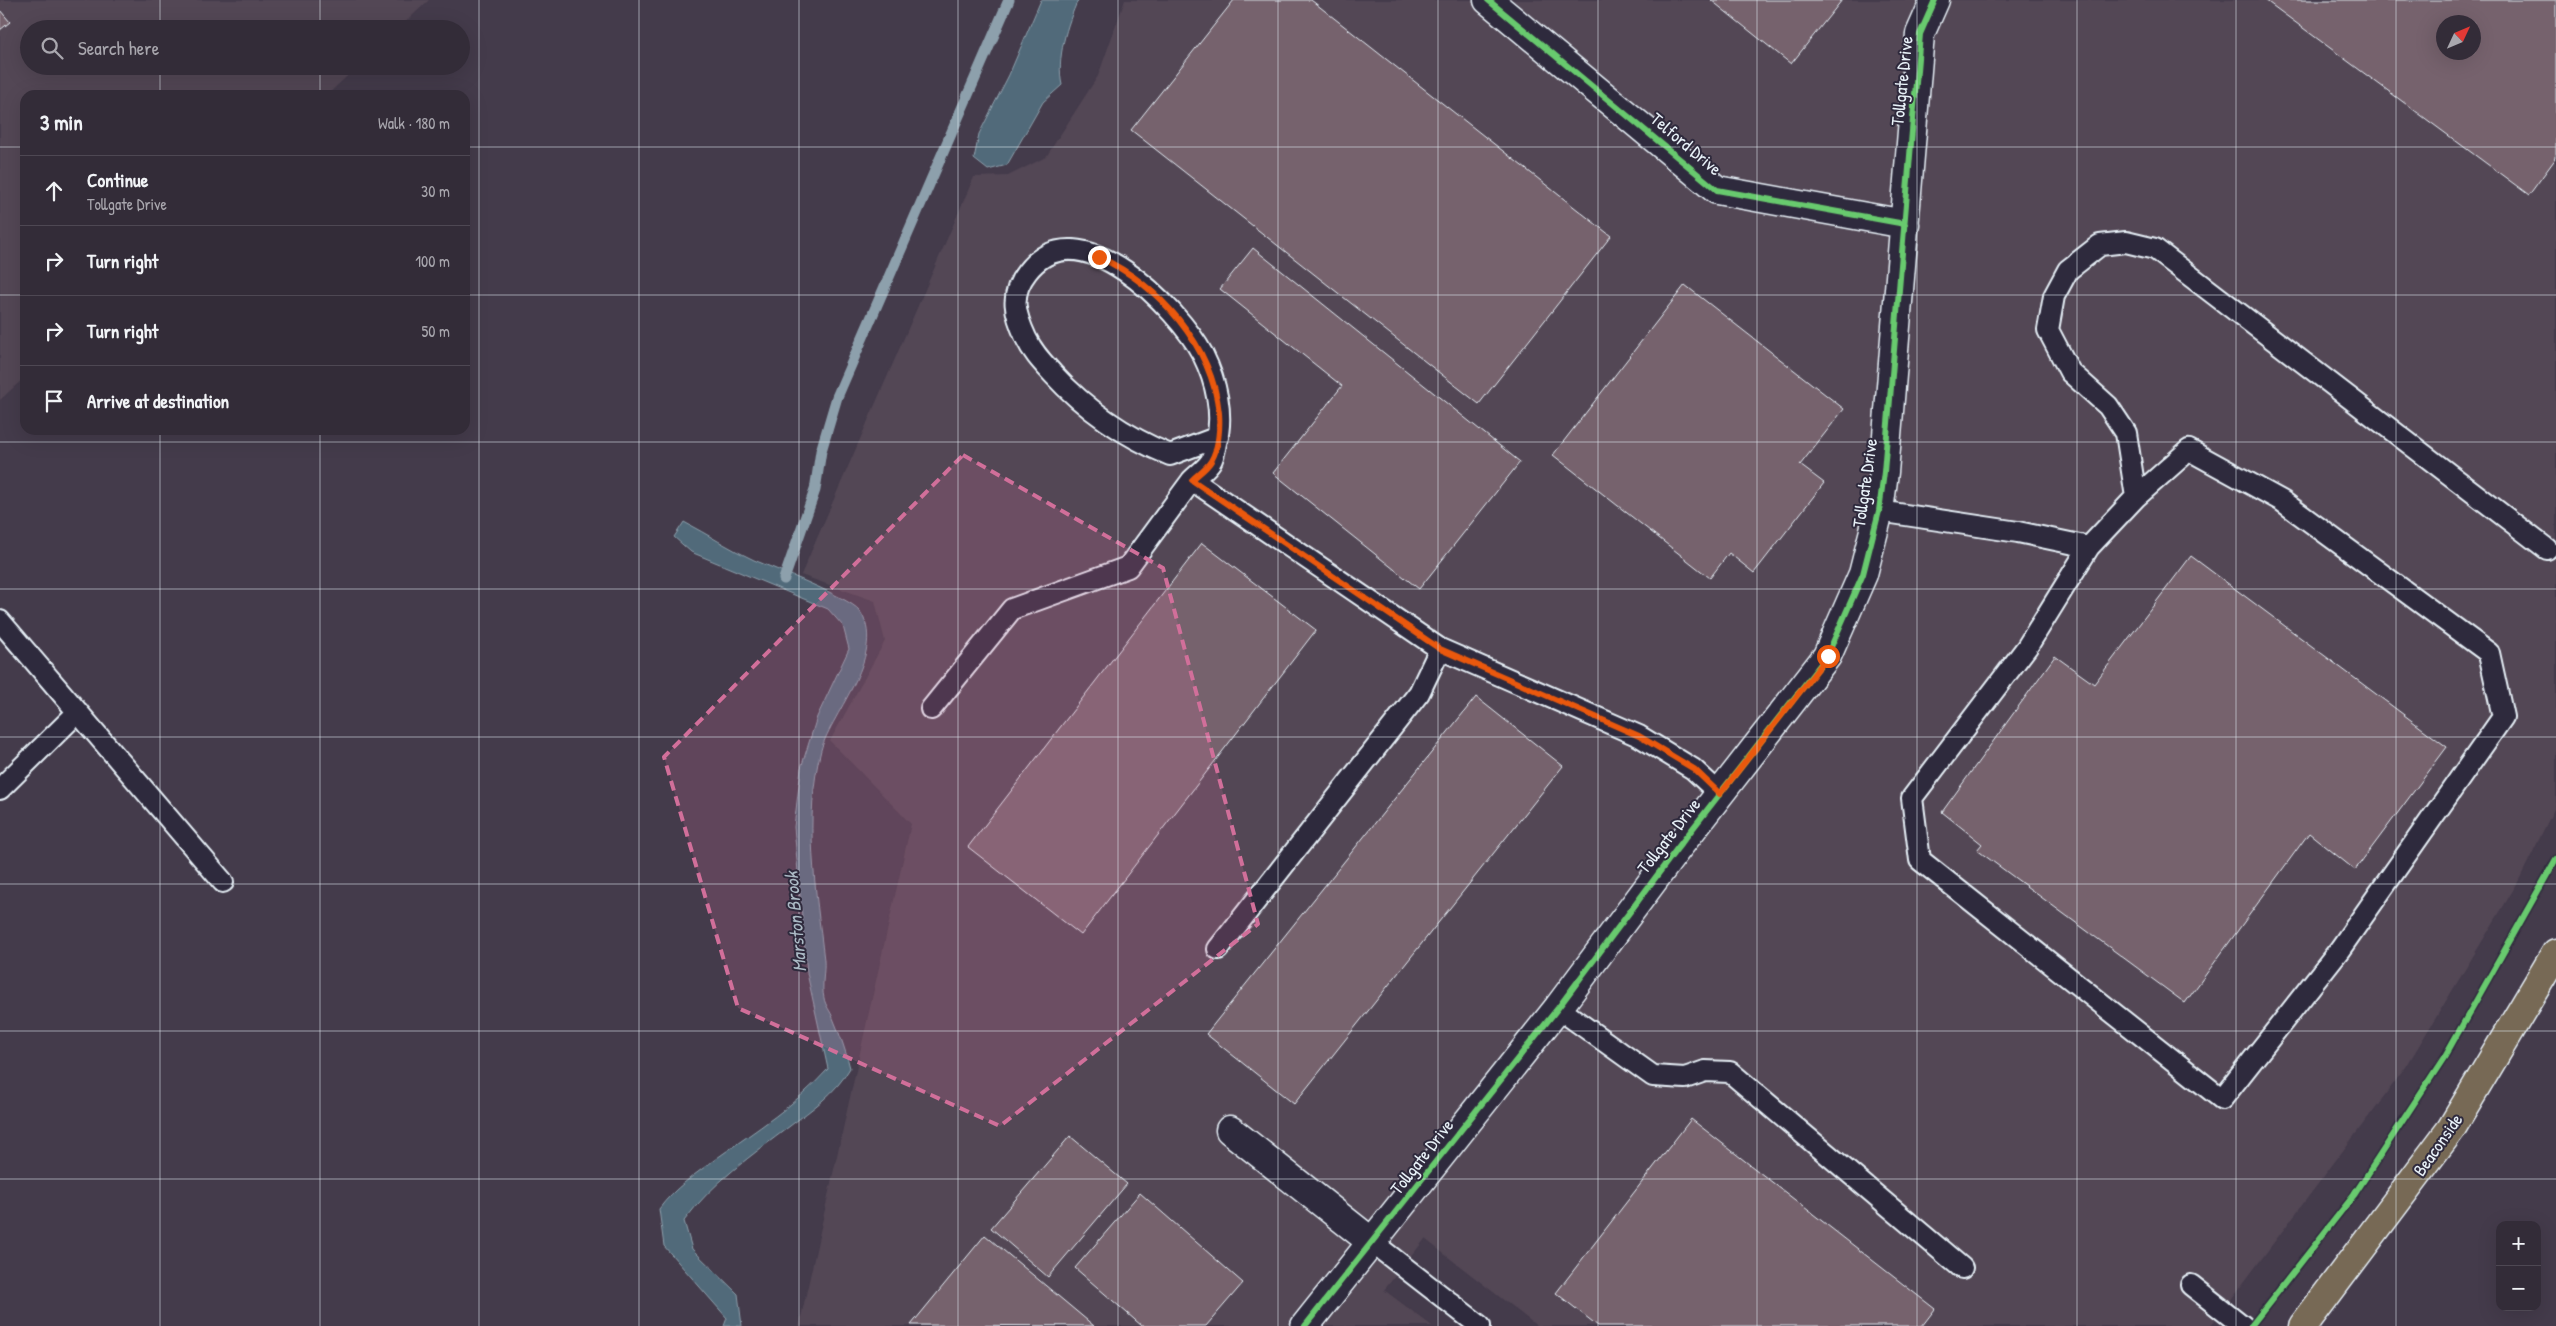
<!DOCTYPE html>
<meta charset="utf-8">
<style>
body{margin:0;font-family:"Patrick Hand",sans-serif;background:#3b3440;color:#f1f3f6}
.controls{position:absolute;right:15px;bottom:15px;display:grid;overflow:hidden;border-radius:10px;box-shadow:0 5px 20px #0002}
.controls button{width:45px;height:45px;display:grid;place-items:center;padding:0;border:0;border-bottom:1px solid #4e4853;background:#332c38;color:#f1f3f6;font:25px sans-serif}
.compass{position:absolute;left:2436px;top:15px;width:45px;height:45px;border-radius:50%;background:#332c38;box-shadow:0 5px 20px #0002;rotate:46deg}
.stop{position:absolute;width:15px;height:15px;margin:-11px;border:4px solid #ea580c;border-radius:50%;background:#fff}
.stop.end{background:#ea580c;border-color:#fff;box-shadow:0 1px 5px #0008}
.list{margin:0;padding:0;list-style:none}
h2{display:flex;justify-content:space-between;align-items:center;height:65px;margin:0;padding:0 20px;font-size:21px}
h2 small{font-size:16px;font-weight:400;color:#a9a7ae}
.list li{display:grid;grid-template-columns:32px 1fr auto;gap:15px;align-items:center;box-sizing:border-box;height:70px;padding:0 20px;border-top:1px solid #4e4853}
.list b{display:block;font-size:19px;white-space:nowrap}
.list p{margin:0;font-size:16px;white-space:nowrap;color:#a9a7ae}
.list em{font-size:16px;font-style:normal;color:#a9a7ae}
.icon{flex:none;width:28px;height:28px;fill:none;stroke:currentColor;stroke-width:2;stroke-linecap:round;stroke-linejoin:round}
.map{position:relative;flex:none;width:2556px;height:1326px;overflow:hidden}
.search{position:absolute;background:#332c38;box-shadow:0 5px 20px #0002;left:20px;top:20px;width:450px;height:55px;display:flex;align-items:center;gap:12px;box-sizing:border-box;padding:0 18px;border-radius:28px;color:#a9a7ae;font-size:19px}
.panel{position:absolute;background:#332c38;box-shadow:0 5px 20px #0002;left:20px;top:90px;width:450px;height:345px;border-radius:15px}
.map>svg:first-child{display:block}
.built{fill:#534755;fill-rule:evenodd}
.water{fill:#516a7a;stroke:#8da0ac}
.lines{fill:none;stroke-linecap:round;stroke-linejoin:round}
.stream{stroke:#8da0ac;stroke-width:11}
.building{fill:#76626d;stroke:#e8f1f8;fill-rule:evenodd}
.lane-casing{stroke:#e8f1f8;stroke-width:24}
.street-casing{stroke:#e8f1f8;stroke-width:31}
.highway-casing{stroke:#e8f1f8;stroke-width:31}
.lane{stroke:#2f2a3d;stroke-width:20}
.street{stroke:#2f2a3d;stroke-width:28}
.highway{stroke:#776954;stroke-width:28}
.cycleway-casing{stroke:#2f2a3d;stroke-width:9}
.cycleway{stroke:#67ca6e;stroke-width:6}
.route{stroke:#ea580c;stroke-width:6}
.marked{fill:#d16f9a;fill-opacity:0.2;stroke:#d16f9a;stroke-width:4;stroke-dasharray:10 6;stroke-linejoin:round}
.grid{fill:none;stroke:#e8f1f8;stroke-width:1;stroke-opacity:0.55}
.labels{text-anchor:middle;stroke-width:4;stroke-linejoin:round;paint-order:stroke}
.street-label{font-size:18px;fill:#e8f1f8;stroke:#2f2a3d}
.water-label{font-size:19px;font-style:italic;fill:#acbbc6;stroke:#2f2a3d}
</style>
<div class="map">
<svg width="2556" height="1326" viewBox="0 0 2556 1326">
<rect width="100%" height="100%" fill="#443b4b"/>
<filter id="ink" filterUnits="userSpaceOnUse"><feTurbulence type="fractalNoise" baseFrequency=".02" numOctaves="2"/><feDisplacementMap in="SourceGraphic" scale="10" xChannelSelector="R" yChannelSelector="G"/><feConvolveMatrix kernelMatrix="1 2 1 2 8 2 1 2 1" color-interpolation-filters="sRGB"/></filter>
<g filter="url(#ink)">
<path class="built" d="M 0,0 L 429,0 L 398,29 L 29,29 L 29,66 L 358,66 L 327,95 L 25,95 L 25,377 L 0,400 Z
M 1125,0 L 2556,0 L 2556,805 L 2518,882 L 2406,1067 L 2211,1326 L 1537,1326 L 1425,1239 L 1384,1290 L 1432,1326 L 799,1326 L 911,824 L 830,741 L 885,641 L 875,601 L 801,575 L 974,177 L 1008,176 L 1046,157 L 1098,76 ZM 2444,22 L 2474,22 L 2474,52 L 2444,52 Z"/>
<path class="water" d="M 1041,0 L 1078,0 C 1067,24 1056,59 1062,85 L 1043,102 L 1007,165 L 988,170 L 974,159 L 979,134 L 1009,75 Z
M 684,522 C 707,534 730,549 754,560 C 773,568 848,597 859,610 C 889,651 832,712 821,750 C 803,819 816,890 824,960 C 825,972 821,986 824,998 C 825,1005 831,1012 833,1018 C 840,1035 846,1051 850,1068 C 836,1093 812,1109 790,1126 C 752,1155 712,1183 684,1221 L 692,1249 L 738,1294 L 742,1326 L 724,1326 L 727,1318 L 664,1246 L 659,1209 C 674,1188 697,1173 717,1158 C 756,1130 796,1105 828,1069 L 807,973 L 794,827 L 801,768 L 817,717 L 849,649 L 843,626 L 828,609 L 691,552 L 674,537 Z"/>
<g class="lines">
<path class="stream" d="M 784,579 L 815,490 L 821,451 L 837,397 L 1009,0"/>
</g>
<path class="building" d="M 1234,0 L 1311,0 L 1611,236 L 1479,404 L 1131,130 Z
M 1711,0 L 1842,0 L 1791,64 Z
M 2265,0 L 2556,0 L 2556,158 L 2529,195 ZM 2444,22 L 2474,22 L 2474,52 L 2444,52 Z
M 0,10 L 10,22 L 0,30 Z
M 1253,248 L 1520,462 L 1419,589 L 1273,473 L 1342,386 L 1220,289 Z
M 1685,285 L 1844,409 L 1800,465 L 1824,483 L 1754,573 L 1729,553 L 1710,578 L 1553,455 Z
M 1202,543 L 1316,630 L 1081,935 L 968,847 Z
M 2191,556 L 2447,747 L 2355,870 L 2309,833 L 2185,1003 L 1977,850 L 1982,844 L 1942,812 L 2055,656 L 2094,684 Z
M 1476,697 L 1563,766 L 1294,1104 L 1206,1034 Z
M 1691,1119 L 1935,1309 L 1922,1326 L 1598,1326 L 1556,1293 Z
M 1070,1136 L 1127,1184 L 1048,1277 L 991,1228 Z
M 1140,1193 L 1243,1283 L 1206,1326 L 1142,1326 L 1075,1268 Z
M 985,1235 L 1094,1326 L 911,1325 Z"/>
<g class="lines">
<g class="lane-casing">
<path id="lane" d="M 1192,480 C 1198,474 1207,468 1211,461 C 1214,456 1215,448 1216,443 C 1224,415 1216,381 1203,355 C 1178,308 1078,205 1027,272 C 1009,295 1015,314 1026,338 C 1033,353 1043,363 1053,374 C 1087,411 1124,436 1170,455 L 1218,437
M 2136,497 L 2126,433 L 2108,406 L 2070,372 L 2048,330 L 2054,296 L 2068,270 L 2100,245 L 2126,242 L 2155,249 L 2547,549
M 1879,511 L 2018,532 L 2089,547 L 2136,497 L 2189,450 L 2282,501 L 2489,653 L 2503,717 L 2340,949 L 2222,1099 L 1920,860 L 1912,798 L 2027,647 L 2089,547
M 0,621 L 223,882
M 931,709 L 1012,609 L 1128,567 L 1192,480 L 1440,649
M 0,789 L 78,712
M 1218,949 L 1419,693 L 1440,649 L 1639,736 L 1693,769 L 1720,794
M 1558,1008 L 1653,1076 L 1685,1078 L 1705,1071 L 1730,1072 L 1962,1268
M 1373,1243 L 1480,1326
M 2191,1285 L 2243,1326"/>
</g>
<g class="street-casing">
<path id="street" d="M 1488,0 L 1717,190 L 1905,224
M 1230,1130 L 1373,1243
M 1305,1326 L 1558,1008 L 1676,850 L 1827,656 L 1863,574 L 1879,511 L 1884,472 L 1920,34 L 1935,0"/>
</g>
<g class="highway-casing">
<path id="highway" d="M 2303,1326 L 2451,1129 L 2556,953"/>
</g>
<use href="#lane" class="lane"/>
<use href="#street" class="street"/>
<use href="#highway" class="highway"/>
<g class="cycleway-casing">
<path id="cycleway" d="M 1488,0 L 1717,190 L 1905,224
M 1305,1326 L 1558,1008 L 1676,850 L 1827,656 L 1863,574 L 1879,511 L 1884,472 L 1920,34 L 1935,0
M 2251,1326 L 2354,1195 L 2445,1056 L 2556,859"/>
</g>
<use href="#cycleway" class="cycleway"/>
</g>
</g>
<g class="lines" filter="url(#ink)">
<path class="route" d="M 1099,257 C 1159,285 1212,345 1219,413 C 1220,427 1219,448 1211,461 C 1207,468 1198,474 1192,480 L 1440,649 L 1639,736 L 1694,769 L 1720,794 L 1828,656"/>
</g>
<path class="marked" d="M 963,455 L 1163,568 L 1258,924 L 1000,1126 L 738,1008 L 664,757 Z"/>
<path class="grid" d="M 160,0 L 160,29M 320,0 L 320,29M 479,0 L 479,1326M 639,0 L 639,1326M 799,0 L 799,1326M 958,0 L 958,1326M 1118,0 L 1118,1326M 1278,0 L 1278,1326M 1438,0 L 1438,1326M 1598,0 L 1598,1326M 1757,0 L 1757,1326M 1917,0 L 1917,1326M 2077,0 L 2077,1326M 2236,0 L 2236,1326M 2396,0 L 2396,1326M 160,66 L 160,95M 320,66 L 320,95M 0,147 L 25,147M 465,147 L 2556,147M 0,295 L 25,295M 465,295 L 2556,295M 160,430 L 160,1326M 320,430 L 320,1326M 0,442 L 2556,442M 0,589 L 2556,589M 0,737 L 2556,737M 0,884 L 2556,884M 0,1031 L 2556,1031M 0,1179 L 2556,1179"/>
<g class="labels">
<g class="street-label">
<text transform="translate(1902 81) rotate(-84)" y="6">Tollgate Drive</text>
<text transform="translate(1686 144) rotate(40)" y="6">Telford Drive</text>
<text transform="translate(1865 483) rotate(-82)" y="6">Tollgate Drive</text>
<text transform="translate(1669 836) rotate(-52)" y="6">Tollgate Drive</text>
<text transform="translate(2438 1145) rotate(-55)" y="6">Beaconside</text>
<text transform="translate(1422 1157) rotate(-52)" y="6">Tollgate Drive</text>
</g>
<g class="water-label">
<text transform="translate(795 922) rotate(-95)" y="7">Marston Brook</text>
</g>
</g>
</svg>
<div class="controls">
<button>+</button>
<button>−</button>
</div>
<svg class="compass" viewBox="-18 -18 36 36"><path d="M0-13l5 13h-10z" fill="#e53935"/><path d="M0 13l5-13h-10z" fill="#a9a7ae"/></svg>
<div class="stop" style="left:1828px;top:656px"></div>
<div class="stop end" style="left:1099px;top:257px"></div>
<div class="search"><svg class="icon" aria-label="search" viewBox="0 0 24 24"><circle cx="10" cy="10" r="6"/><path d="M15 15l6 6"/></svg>Search here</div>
<section class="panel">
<h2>3 min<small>Walk · 180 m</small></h2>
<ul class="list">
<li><svg class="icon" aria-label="ahead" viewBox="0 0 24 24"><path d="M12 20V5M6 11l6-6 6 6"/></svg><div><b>Continue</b><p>Tollgate Drive</p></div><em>30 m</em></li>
<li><svg class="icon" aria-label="right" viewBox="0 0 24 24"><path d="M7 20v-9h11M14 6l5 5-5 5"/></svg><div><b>Turn right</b></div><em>100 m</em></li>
<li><svg class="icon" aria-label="right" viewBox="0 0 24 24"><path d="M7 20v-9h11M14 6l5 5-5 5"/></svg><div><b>Turn right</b></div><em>50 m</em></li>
<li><svg class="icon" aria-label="arrive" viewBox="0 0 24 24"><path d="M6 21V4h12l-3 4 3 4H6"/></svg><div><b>Arrive at destination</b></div></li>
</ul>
</section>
</div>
